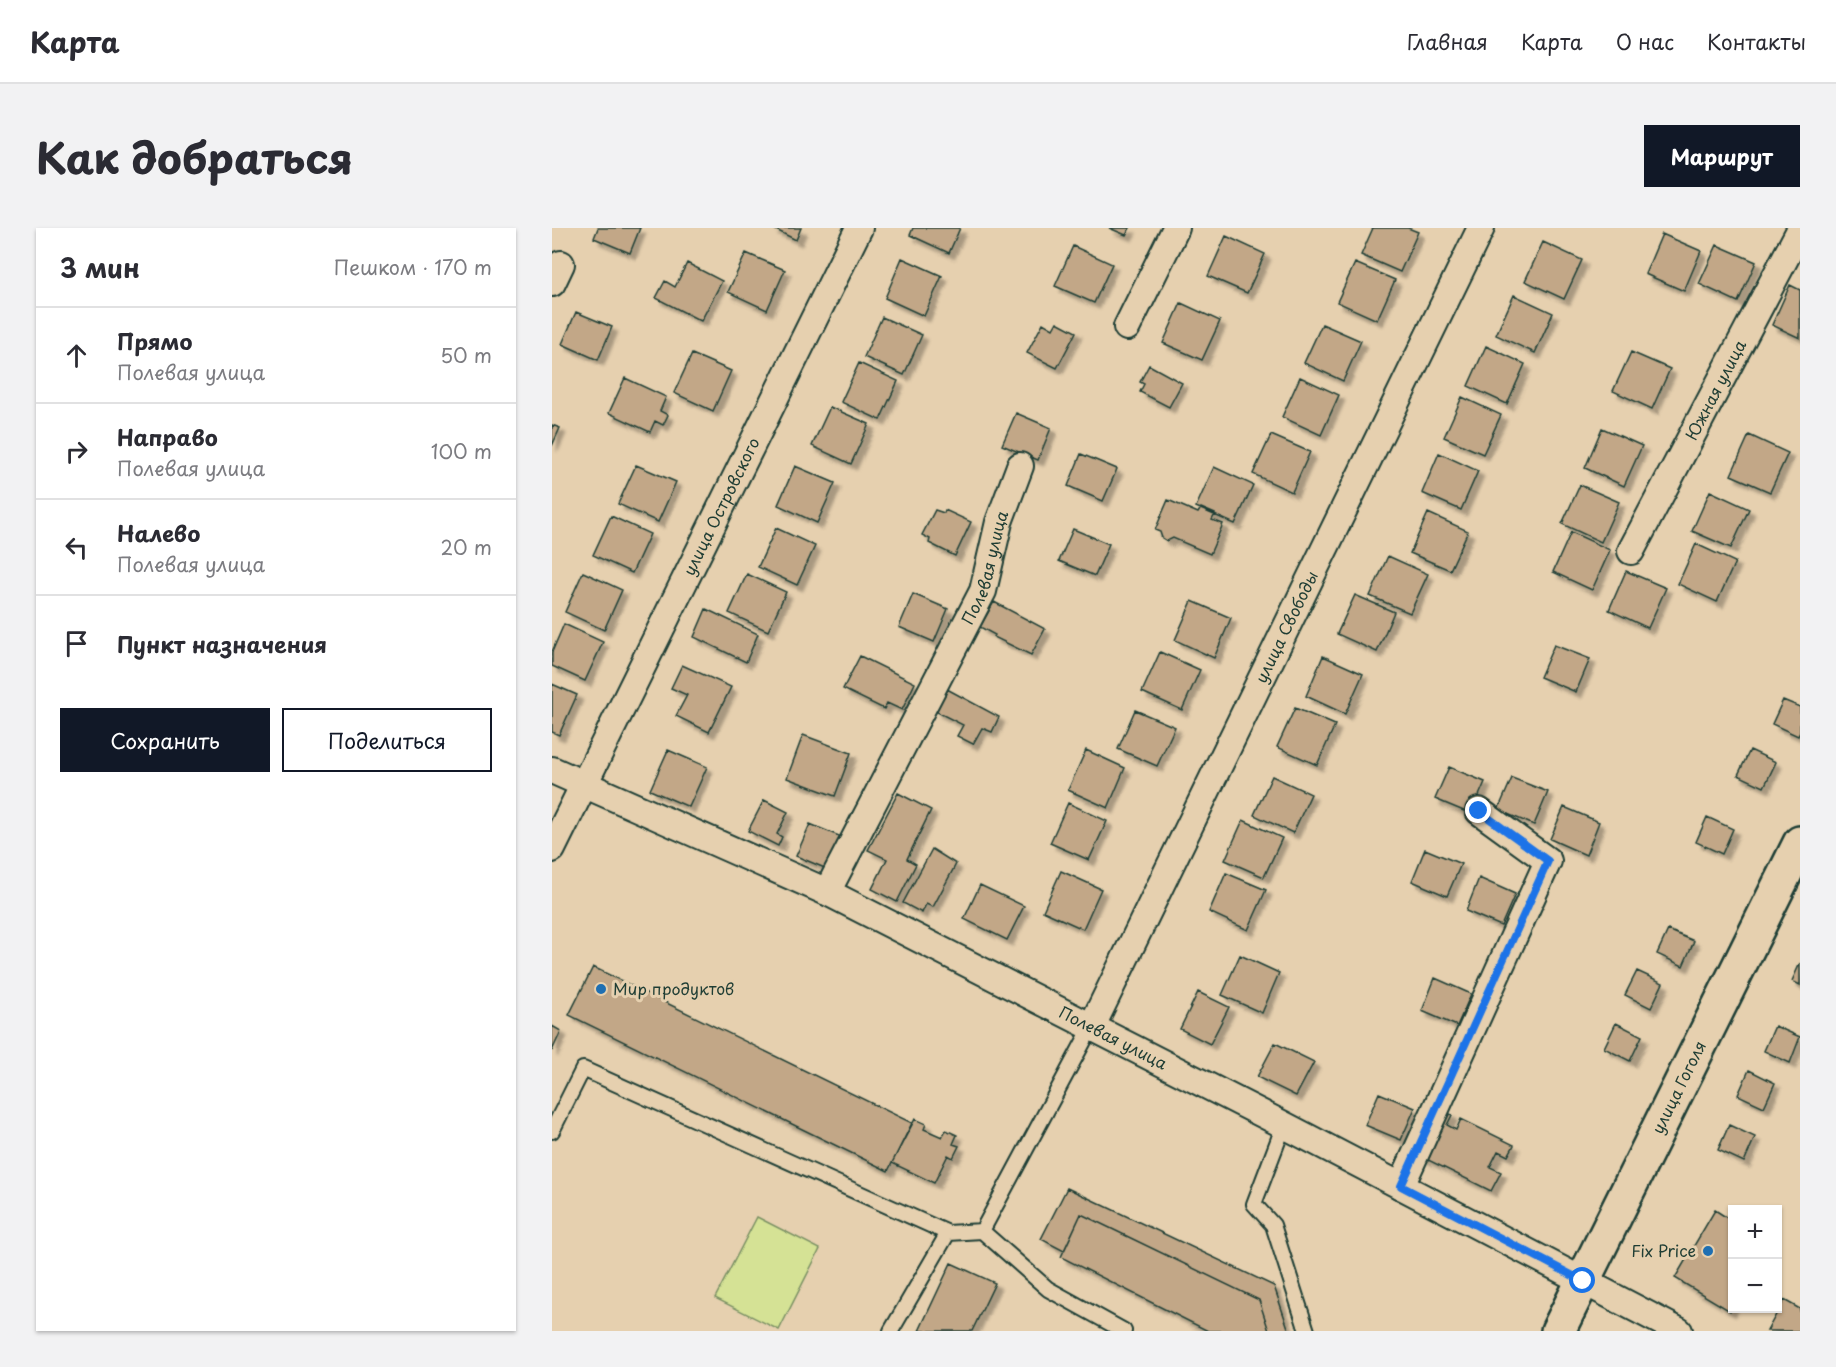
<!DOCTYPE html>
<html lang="ru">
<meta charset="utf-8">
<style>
body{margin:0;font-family:"Playpen Sans",sans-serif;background:#f2f2f3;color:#2b2b33}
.controls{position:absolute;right:18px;bottom:18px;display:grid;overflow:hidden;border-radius:0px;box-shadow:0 2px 4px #0004}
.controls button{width:54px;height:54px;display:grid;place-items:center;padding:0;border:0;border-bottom:2px solid #e1e1e2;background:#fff;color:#2b2b33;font:30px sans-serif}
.stop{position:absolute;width:18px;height:18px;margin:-14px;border:4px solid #1a73e8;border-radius:50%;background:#fff}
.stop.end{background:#1a73e8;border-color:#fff;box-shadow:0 2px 6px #0008}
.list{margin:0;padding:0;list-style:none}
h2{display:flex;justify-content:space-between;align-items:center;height:78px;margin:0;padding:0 24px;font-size:26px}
h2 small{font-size:20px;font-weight:400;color:#7c7c81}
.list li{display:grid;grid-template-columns:39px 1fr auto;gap:18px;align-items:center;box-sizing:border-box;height:96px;padding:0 24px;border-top:2px solid #e1e1e2}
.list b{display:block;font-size:22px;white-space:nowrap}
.list p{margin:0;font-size:20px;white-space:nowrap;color:#7c7c81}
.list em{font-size:20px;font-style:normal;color:#7c7c81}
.actions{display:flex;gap:12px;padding:18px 24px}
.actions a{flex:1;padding:14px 0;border:2px solid #111827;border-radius:0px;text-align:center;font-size:21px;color:#111827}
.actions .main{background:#111827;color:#fff}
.icon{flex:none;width:33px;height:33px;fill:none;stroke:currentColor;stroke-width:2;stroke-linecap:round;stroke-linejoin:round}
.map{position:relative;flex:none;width:1248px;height:1103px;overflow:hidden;border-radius:0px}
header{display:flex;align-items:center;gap:36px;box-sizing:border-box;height:84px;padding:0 30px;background:#fff;border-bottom:2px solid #e1e1e2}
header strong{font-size:28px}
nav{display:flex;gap:33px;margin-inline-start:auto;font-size:21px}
.intro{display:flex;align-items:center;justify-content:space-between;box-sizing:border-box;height:144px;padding:0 36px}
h1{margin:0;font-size:42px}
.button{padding:15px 27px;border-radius:0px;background:#111827;color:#fff;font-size:21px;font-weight:700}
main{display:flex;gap:36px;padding:0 36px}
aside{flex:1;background:#fff;border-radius:0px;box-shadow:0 2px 4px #0004}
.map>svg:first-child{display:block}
.green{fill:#d5e295;stroke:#7a9064;stroke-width:1.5}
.building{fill:#c2a787;stroke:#1f3d34;stroke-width:1.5;filter:url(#shadow)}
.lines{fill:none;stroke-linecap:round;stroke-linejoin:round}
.lane-casing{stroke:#1f3d34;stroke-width:18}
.street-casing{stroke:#1f3d34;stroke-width:30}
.primary-casing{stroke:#1f3d34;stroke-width:38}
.lane{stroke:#e6d0af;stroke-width:14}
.street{stroke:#e6d0af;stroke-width:26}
.primary{stroke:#e6d0af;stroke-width:33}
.route{stroke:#1a73e8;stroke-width:8}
.poi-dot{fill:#1f6fb2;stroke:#e6d0af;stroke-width:2}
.labels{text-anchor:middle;stroke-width:6;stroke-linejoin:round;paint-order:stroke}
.street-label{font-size:16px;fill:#1f3d34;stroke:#e6d0af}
.poi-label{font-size:16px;fill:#1f3d34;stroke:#e6d0af;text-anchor:start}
</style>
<header>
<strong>Карта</strong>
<nav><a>Главная</a><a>Карта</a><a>О нас</a><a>Контакты</a></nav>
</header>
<div class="intro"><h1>Как добраться</h1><a class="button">Маршрут</a></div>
<main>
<aside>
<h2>3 мин<small>Пешком · 170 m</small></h2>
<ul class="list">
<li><svg class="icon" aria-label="ahead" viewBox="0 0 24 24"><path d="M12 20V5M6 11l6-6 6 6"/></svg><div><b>Прямо</b><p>Полевая улица</p></div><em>50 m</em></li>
<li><svg class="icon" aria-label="right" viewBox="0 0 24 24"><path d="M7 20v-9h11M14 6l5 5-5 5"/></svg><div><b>Направо</b><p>Полевая улица</p></div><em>100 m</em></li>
<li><svg class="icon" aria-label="left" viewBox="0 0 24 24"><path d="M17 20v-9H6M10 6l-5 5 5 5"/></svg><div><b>Налево</b><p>Полевая улица</p></div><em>20 m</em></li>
<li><svg class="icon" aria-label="arrive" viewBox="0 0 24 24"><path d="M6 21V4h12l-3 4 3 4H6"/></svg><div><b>Пункт назначения</b></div></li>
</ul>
<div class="actions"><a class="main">Сохранить</a><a>Поделиться</a></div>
</aside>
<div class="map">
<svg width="1248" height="1103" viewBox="0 0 1248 1103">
<defs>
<filter id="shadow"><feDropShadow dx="5.5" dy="5.5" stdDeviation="1.5" flood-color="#0004"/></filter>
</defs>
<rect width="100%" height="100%" fill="#e6d0af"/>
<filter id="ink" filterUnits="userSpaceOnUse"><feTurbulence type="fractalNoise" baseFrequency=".0167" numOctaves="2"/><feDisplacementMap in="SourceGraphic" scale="12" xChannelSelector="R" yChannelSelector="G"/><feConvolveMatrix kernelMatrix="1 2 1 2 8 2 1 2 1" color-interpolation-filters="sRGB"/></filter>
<g filter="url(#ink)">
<path class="green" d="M 205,989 L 268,1021 L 227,1102 L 163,1070 Z"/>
<path class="building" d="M 46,0 L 88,0 L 78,25 L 42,10 Z
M 220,0 L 249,0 L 244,12 Z
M 361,0 L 408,0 L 397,25 L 358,7 Z
M 557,0 L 578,0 L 574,7 Z
M 821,0 L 856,0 L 866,4 L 848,44 L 809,27 Z
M 1110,6 L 1149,23 L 1132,63 L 1093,46 Z
M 674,8 L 713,26 L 695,65 L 656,48 Z
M 991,14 L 1030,32 L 1012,71 L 973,53 Z
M 1165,17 L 1204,34 L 1186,74 L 1147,56 Z
M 521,18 L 560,36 L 542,75 L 503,58 Z
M 194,25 L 233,42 L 215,82 L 176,64 Z
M 350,30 L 390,48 L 372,88 L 333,70 Z
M 135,35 L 170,53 L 149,93 L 104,70 L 113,53 L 123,59 Z
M 803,35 L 843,52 L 825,92 L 785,74 Z
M 1238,57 L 1248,62 L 1248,110 L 1220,97 Z
M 962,67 L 1001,85 L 983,125 L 944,107 Z
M 629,75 L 668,93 L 650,132 L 611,115 Z
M 24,84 L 60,99 L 46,132 L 10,116 Z
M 330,89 L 370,107 L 352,147 L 312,129 Z
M 505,94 L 524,104 L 505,140 L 475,125 L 491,95 L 501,101 Z
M 770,96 L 809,113 L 791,153 L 752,135 Z
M 934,118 L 973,136 L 955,176 L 916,158 Z
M 1079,124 L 1118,141 L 1100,181 L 1061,163 Z
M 140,126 L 179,143 L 161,183 L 122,165 Z
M 307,135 L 346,153 L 328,192 L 289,174 Z
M 597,137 L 630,155 L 617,179 L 588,164 L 592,156 L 588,154 Z
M 748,149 L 787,167 L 769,207 L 730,189 Z
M 73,150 L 114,169 L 108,183 L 116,187 L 111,197 L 103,193 L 98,204 L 57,185 Z
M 910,169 L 949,187 L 931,226 L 892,209 Z
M 278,179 L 317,196 L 299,236 L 260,218 Z
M 464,185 L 499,200 L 486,232 L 450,217 Z
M 0,197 L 8,200 L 0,218 Z
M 1050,200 L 1090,218 L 1072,258 L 1033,240 Z
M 719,207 L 758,224 L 740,264 L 701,246 Z
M 1197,207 L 1236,225 L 1218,264 L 1179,247 Z
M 887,225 L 926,243 L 909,282 L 870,265 Z
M 529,226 L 565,241 L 551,273 L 516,258 Z
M 84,237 L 124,254 L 106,294 L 66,276 Z
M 243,238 L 283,255 L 265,295 L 226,277 Z
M 662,239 L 701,257 L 683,296 L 644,279 Z
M 1028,257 L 1067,274 L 1049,314 L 1010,296 Z
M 1158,263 L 1197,281 L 1179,320 L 1140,303 Z
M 616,272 L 646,285 L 649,280 L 663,286 L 660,292 L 671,296 L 658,326 L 621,310 L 615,313 L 610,310 L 608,304 L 603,302 Z
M 383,282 L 392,285 L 393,282 L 419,294 L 403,328 L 377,315 L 378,311 L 370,307 Z
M 876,285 L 916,303 L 898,342 L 858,325 Z
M 59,288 L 98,306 L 80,345 L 41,327 Z
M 224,300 L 263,318 L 245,357 L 206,339 Z
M 521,301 L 557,316 L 543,348 L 507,333 Z
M 1019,304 L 1058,322 L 1040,362 L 1001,344 Z
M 1144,316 L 1183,334 L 1165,374 L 1126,356 Z
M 836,328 L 876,346 L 858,385 L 818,368 Z
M 1074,343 L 1114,360 L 1096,400 L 1057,382 Z
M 31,344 L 70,362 L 52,402 L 13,384 Z
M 195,346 L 234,364 L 216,403 L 177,385 Z
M 361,366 L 396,381 L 382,414 L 347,399 Z
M 803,367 L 842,384 L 825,424 L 785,406 Z
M 640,373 L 679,390 L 662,430 L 623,412 Z
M 442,374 L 493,401 L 479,427 L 442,409 L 443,407 L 428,399 Z
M 154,381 L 206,406 L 194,434 L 142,409 Z
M 12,396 L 51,414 L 33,453 L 0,438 L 0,424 Z
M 1002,417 L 1038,431 L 1024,464 L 988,449 Z
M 608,424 L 648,442 L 630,482 L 590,464 Z
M 308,428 L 363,455 L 350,482 L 335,475 L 332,481 L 291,461 Z
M 771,428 L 811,446 L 793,486 L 754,468 Z
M 130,437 L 179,459 L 157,504 L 124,488 L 135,467 L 119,460 Z
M 0,456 L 25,467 L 7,507 L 0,504 Z
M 395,461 L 447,489 L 440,504 L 430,500 L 421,516 L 405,508 L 411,497 L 383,483 Z
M 1231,472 L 1248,479 L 1248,504 L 1246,508 L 1220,496 Z
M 743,480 L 783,497 L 765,537 L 725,519 Z
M 583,482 L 623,499 L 605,538 L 566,521 Z
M 251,507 L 299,525 L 283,568 L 235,550 Z
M 116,522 L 155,539 L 137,579 L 98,562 Z
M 534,522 L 573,540 L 556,580 L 516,562 Z
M 1198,522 L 1224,534 L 1212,559 L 1186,547 Z
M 897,539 L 933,554 L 919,586 L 883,571 Z
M 720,548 L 759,566 L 741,605 L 702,587 Z
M 960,550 L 996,564 L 982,597 L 946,582 Z
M 346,565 L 379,582 L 355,631 L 364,636 L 345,674 L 320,661 L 335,631 L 316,622 Z
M 212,572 L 236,584 L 225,606 L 230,609 L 226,618 L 196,603 Z
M 516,575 L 555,593 L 537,632 L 498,615 Z
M 1012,579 L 1047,594 L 1034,627 L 998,611 Z
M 1155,589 L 1181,601 L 1170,626 L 1144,614 Z
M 691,592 L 730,610 L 712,649 L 673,632 Z
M 258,596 L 294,611 L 280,643 L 244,628 Z
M 380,621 L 404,636 L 381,679 L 374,676 L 370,685 L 351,675 Z
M 873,621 L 909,636 L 895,668 L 860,653 Z
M 509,643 L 549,661 L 531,701 L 491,683 Z
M 674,645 L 714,662 L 696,702 L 657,684 Z
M 927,650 L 963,666 L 949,698 L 914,683 Z
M 428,657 L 472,678 L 455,712 L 412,691 Z
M 1116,702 L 1142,713 L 1131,738 L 1105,726 Z
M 688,727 L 727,745 L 710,785 L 670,767 Z
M 1248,735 L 1248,757 L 1240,753 Z
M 41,739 L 360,895 L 336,943 L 17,787 Z
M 1085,743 L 1111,755 L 1099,780 L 1073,767 Z
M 883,750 L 919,766 L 905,798 L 870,783 Z
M 646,764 L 677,779 L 658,816 L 628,801 Z
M 1064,795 L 1090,808 L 1078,833 L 1052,820 Z
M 0,798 L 9,803 L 0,823 Z
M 1223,798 L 1248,809 L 1238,835 L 1212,823 Z
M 723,815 L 762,834 L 744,868 L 705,849 Z
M 1197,842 L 1223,855 L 1212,879 L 1186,867 Z
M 827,865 L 863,880 L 849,912 L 813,897 Z
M 889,881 L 900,887 L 895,897 L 904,902 L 909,891 L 962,917 L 956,928 L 946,923 L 938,939 L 949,944 L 939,963 L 866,927 Z
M 363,891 L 374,896 L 372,901 L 390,909 L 394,902 L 405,907 L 401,916 L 407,918 L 401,930 L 396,927 L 382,955 L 340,935 Z
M 1177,897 L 1203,909 L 1192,934 L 1166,922 Z
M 515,960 L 722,1058 L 737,1103 L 717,1103 L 707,1072 L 529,986 L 512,1023 L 489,1011 Z
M 1163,982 L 1180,993 L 1180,1078 L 1178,1083 L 1123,1050 Z
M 529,986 L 707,1072 L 717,1103 L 656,1103 L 509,1029 Z
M 399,1035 L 443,1055 L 420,1103 L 367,1103 Z
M 1232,1072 L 1248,1081 L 1248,1103 L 1215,1103 Z"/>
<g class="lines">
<g class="lane-casing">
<path id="lane" d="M 540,798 L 430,1003 L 496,1061 L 572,1103
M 732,897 L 702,976 L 721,997 L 755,1103
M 0,903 L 31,841 L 396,1005
M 339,1103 L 396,1005 L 430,1003"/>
</g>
<g class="street-casing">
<g id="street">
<path d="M 0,55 L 9,36"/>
<path d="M 575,99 L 624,0"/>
<path id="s1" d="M 1079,323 L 1248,2"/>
<path id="s2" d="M 0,542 L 275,664 L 732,897 L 1127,1103"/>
<path id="s3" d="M 0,621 L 307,0"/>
<path id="s4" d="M 275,664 L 431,363 L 447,294 L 468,238"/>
<path id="s5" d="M 540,798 L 929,0"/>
<path d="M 849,958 L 996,633 L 927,583"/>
</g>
</g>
<g class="primary-casing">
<g id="primary">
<path id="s6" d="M 1006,1103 L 1248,615"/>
</g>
</g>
<use href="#lane" class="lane"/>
<use href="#street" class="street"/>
<use href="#primary" class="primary"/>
</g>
</g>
<g class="lines" filter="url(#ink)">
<path class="route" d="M 927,583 L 996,633 L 849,958 L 1031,1053"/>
</g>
<g class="poi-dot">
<circle cx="49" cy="761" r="6"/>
<circle cx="1156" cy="1023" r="6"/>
</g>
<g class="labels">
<g class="street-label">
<text dy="6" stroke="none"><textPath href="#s1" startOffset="182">Южная улица</textPath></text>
<text dy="6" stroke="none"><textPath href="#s3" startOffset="382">улица Островского</textPath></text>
<text dy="6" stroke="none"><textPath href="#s4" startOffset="362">Полевая улица</textPath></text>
<text dy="6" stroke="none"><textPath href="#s5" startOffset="444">улица Свободы</textPath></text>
<text dy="6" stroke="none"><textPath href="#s2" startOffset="622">Полевая улица</textPath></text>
<text dy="6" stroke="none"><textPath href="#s6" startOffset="272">улица Гоголя</textPath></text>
</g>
<g class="poi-label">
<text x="61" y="767">Мир продуктов</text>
<text x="1144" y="1029" text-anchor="end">Fix Price</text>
</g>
</g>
</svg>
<div class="controls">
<button>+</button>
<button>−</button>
</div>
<div class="stop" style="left:1031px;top:1053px"></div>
<div class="stop end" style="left:927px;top:583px"></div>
</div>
</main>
